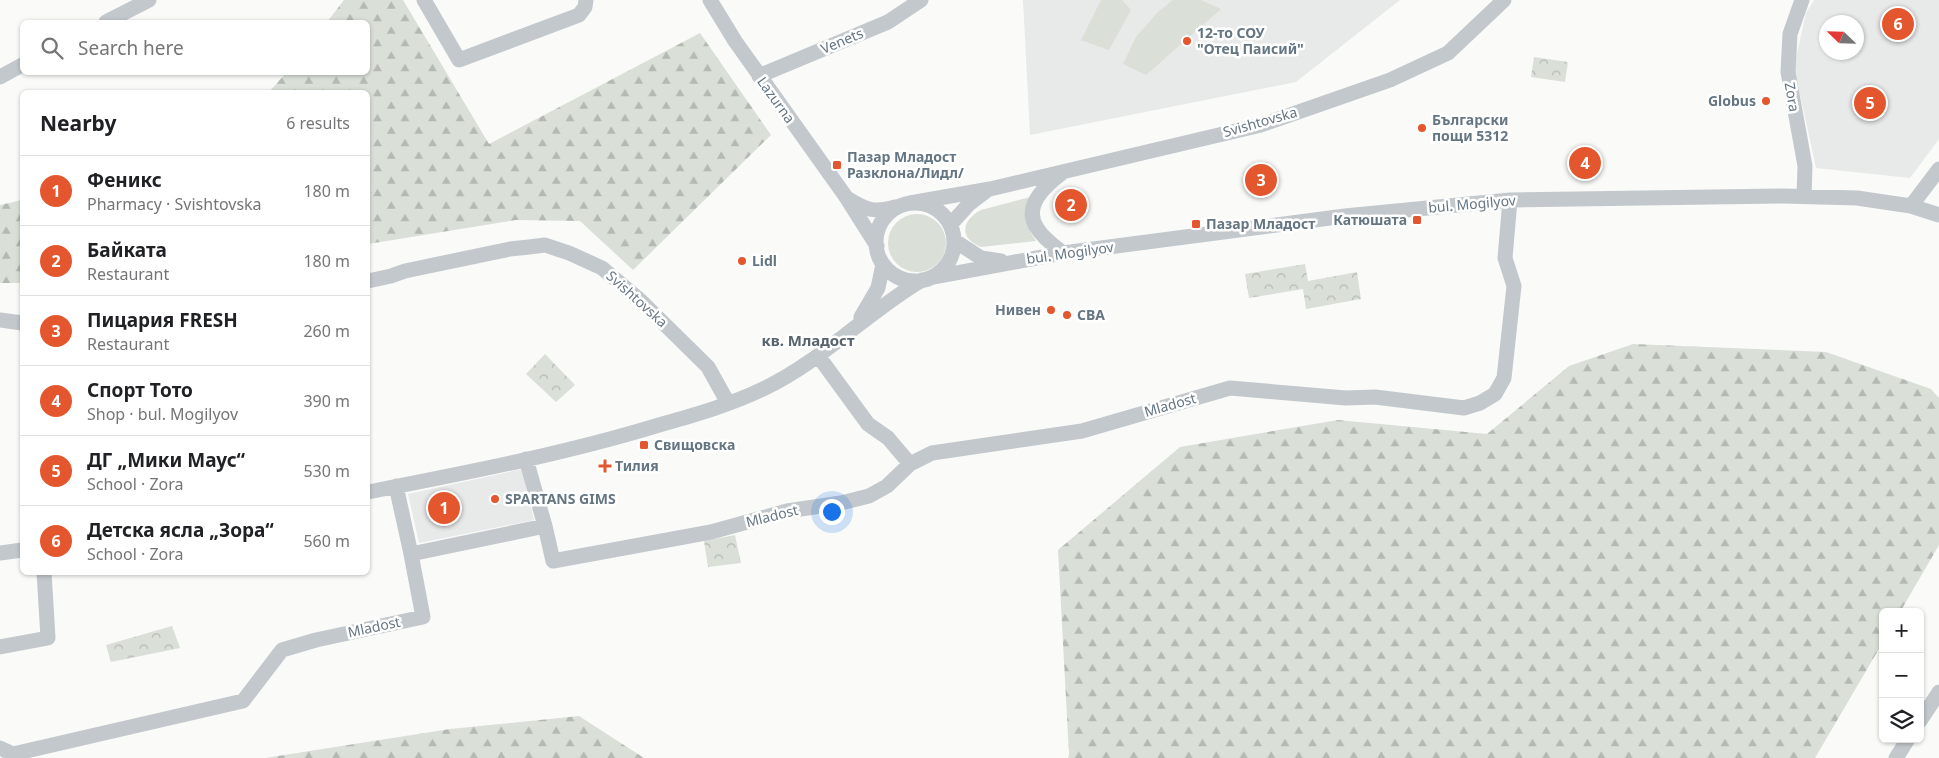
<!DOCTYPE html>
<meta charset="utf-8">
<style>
body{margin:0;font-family:"Noto Sans",sans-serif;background:#f2f2f2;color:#202124}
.controls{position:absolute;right:15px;bottom:15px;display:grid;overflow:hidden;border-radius:8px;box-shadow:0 1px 4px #0004}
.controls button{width:45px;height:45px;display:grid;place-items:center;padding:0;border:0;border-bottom:1px solid #e0e0e0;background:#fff;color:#202124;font:25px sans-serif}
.compass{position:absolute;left:1819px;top:15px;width:45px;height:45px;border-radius:50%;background:#fff;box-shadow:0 1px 4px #0004;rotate:293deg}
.you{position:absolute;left:831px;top:511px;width:18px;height:18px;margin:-12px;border:4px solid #fff;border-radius:50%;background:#1a73e8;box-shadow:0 0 0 8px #1a73e833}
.badge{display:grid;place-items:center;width:32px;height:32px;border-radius:50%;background:#e4572e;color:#fff;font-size:16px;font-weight:700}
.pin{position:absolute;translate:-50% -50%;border:2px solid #fff;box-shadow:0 1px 5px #0006}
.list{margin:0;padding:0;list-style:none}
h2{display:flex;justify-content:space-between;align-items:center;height:65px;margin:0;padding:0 20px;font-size:21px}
h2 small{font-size:16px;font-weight:400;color:#757577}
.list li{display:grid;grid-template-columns:32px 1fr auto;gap:15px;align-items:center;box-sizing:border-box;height:70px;padding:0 20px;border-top:1px solid #e0e0e0}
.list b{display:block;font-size:19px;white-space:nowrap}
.list p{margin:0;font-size:16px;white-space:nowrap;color:#757577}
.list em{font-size:16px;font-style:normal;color:#757577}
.icon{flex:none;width:28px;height:28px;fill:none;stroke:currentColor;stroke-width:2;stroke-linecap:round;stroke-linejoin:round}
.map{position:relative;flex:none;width:1939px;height:758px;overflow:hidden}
.search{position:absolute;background:#fff;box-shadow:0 1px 4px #0004;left:20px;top:20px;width:350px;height:55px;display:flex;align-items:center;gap:12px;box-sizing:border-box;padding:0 18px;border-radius:8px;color:#757577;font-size:19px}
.panel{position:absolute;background:#fff;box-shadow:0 1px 4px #0004;left:20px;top:90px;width:350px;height:485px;border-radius:8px}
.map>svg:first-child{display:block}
.built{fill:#e8e9e9;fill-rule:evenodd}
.grass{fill:#dadfd7}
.forest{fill:url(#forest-firs)}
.park{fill:url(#park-crowns)}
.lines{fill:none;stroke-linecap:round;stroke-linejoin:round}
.minor{stroke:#c3c8cc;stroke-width:15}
.poi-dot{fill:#e4572e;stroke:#fff;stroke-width:2}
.labels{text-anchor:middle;stroke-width:5;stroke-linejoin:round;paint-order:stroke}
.poi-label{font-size:14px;font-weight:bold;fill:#657683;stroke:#fff;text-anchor:start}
.street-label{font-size:14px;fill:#657683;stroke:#fff}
.neighbourhood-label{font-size:15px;font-weight:bold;fill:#57646e;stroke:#fff}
</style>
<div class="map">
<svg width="1939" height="758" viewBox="0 0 1939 758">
<defs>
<pattern id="forest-firs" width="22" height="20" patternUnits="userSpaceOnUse" patternTransform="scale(1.25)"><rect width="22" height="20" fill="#dadfd7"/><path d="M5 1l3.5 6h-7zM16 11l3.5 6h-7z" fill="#b4b9b4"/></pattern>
<pattern id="park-crowns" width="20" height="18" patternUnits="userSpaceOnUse" patternTransform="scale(1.25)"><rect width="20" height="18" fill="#dadfd7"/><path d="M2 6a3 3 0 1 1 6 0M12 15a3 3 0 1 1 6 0" fill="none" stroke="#b4b9b4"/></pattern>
</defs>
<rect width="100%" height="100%" fill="#fafaf8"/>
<path class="built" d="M 1023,0 L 1400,0 L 1296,82 L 1030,135 Z
M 1814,0 L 1939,0 L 1939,139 L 1910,178 L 1816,168 L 1794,67 L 1806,13 ZM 1826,22 L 1856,22 L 1856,52 L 1826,52 Z
M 522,469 L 534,520 L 419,543 L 408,494 Z"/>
<path class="grass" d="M 1101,0 L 1122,0 L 1131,10 L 1109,50 L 1081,40 Z
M 1173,0 L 1201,0 L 1221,9 L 1146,75 L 1123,64 L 1136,37 L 1158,12 Z
M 1030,197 C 1026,217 1024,223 1036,241 L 981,247 C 958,238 962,220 981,210 Z
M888 243a29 29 0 1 1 58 0a29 29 0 1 1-58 0Z"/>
<path class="forest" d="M 344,0 L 403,0 L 489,144 L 700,33 L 771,135 L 633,270 L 580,221 L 516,220 L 368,244 L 368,92 L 269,92 L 286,73 L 368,72 L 368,22 L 327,22 Z
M 22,200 L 22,283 L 0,283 L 0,205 Z
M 1633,344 L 1826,352 L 1931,389 L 1939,398 L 1939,545 L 1900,612 L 1883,612 L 1883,642 L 1815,758 L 1068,758 L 1069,754 L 1058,550 L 1180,447 L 1338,420 L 1487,434 L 1569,366 Z
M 579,716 L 644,758 L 265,758 L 450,729 Z"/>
<path class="park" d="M 1534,57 L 1568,62 L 1565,82 L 1531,77 Z
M 1305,264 L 1308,281 L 1357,272 L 1361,299 L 1306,309 L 1303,289 L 1249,298 L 1245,274 Z
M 545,354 L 575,385 L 556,402 L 526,374 Z
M 735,535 L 741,563 L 708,567 L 704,541 Z
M 172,626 L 180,648 L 111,662 L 106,645 Z"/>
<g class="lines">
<path class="minor" d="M 424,0 L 459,60 L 579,15 L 585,7 L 586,0
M 710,0 L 735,41 L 846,197 L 877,246
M 1802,0 L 1790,34 L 1788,72 L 1805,166 L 1804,196
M 106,22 L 149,0
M 759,76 L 888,22 L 921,0
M 0,77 L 22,65
M 1062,173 C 1046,185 1022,206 1037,228 C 1043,238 1054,246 1063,253
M 847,198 C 866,210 874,213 895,207
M876 242a39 39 0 1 1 78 0a39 39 0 1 1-78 0Z
M 910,203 L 990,189 L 1261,125 L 1390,80 L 1448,53 L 1504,0
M 1911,206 L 1939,169
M 951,224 L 969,204 L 986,191
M 955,241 L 981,258 L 1001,261
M 929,278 L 1063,253 L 1345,216 L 1510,200 L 1783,196 L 1857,198 L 1911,206 L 1939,215
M 368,281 L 391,276 L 405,271 L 510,249 L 529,247 L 545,245 L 569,253 L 602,268 L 641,301 L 708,367 L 728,403
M 861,317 L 878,288 L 883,264
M 0,320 L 22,323
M 819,357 L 868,424 L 888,438 L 910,464
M 526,459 L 545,526
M 396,486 L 411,554
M 368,492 C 465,473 564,454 659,425 C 694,415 730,405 763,389 C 822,361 866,313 922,280
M 0,553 L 22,550
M 0,647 L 48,638 L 44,572
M 1920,721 L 1939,692
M 0,748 L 13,754 L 243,701 L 282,650 L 316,640 L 423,617 L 411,554 L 545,526 L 553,561 L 711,532 L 787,511 L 841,503 L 869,496 L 887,486 L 910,464 L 932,453 L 1082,431 L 1230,388 L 1346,398 L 1375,397 L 1464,408 L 1480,403 L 1495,394 L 1504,378 L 1514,286 L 1505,258 L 1510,200
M 1896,758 L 1908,739"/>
</g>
<g class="poi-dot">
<circle cx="1187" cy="41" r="5"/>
<circle cx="1766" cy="101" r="5"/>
<circle cx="1422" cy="128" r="5"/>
<rect x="832" y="160" width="10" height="10" rx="2.5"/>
<rect x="1412" y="215" width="10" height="10" rx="2.5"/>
<rect x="1191" y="219" width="10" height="10" rx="2.5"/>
<circle cx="742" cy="261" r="5"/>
<circle cx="1051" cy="310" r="5"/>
<circle cx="1067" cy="315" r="5"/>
<rect x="639" y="440" width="10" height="10" rx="2.5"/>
<path d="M602.5 458.5h5v5h5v5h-5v5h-5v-5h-5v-5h5z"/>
<circle cx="495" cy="499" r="5"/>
</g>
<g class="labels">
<g class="poi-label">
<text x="1197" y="38">12-то СОУ<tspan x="1197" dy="16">"Отец Паисий"</tspan></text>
<text x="1756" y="106" text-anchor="end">Globus</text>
<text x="1432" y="125">Български<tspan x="1432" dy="16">пощи 5312</tspan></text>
<text x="847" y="162">Пазар Младост<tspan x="847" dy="16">Разклона/Лидл/</tspan></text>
<text x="1407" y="225" text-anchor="end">Катюшата</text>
<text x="1206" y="229">Пазар Младост</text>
<text x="752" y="266">Lidl</text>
<text x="1041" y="315" text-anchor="end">Нивен</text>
<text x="1077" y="320">CBA</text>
<text x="654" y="450">Свищовска</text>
<text x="615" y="471">Тилия</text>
<text x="505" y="504">SPARTANS GIMS</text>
</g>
<g class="street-label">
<text transform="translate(842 41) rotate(-23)" y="5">Venets</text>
<text transform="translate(1792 97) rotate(80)" y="5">Zora</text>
<text transform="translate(776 100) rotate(54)" y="5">Lazurna</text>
<text transform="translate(1260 122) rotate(-16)" y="5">Svishtovska</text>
<text transform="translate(1472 204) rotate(-5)" y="5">bul. Mogilyov</text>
<text transform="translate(1070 253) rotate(-8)" y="5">bul. Mogilyov</text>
<text transform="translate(637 299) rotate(42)" y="5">Svishtovska</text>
<text transform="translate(1170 405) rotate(-16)" y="5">Mladost</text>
<text transform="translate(772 516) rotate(-14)" y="5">Mladost</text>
<text transform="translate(374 627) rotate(-12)" y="5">Mladost</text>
</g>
<g class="neighbourhood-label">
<text x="808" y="346">кв. Младост</text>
</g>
</g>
</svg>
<div class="controls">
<button>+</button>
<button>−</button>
<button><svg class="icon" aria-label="layers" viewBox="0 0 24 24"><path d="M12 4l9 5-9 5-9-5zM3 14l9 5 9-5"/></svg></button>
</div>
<svg class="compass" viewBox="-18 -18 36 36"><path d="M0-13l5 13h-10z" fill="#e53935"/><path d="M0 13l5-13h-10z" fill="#757577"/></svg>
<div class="you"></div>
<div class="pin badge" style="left:444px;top:508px">1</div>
<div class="pin badge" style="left:1071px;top:205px">2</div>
<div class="pin badge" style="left:1261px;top:180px">3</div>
<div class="pin badge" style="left:1585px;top:163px">4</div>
<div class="pin badge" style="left:1870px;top:103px">5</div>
<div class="pin badge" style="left:1898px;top:24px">6</div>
<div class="search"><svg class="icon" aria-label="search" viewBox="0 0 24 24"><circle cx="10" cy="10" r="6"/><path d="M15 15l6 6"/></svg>Search here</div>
<section class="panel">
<h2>Nearby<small>6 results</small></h2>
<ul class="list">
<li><span class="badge">1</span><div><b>Феникс</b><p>Pharmacy · Svishtovska</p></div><em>180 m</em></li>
<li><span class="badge">2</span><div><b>Байката</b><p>Restaurant</p></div><em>180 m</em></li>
<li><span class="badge">3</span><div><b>Пицария FRESH</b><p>Restaurant</p></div><em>260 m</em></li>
<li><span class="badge">4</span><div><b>Спорт Тото</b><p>Shop · bul. Mogilyov</p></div><em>390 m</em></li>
<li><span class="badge">5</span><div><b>ДГ „Мики Маус“</b><p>School · Zora</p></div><em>530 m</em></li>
<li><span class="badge">6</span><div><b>Детска ясла „Зора“</b><p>School · Zora</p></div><em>560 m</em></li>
</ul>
</section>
</div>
